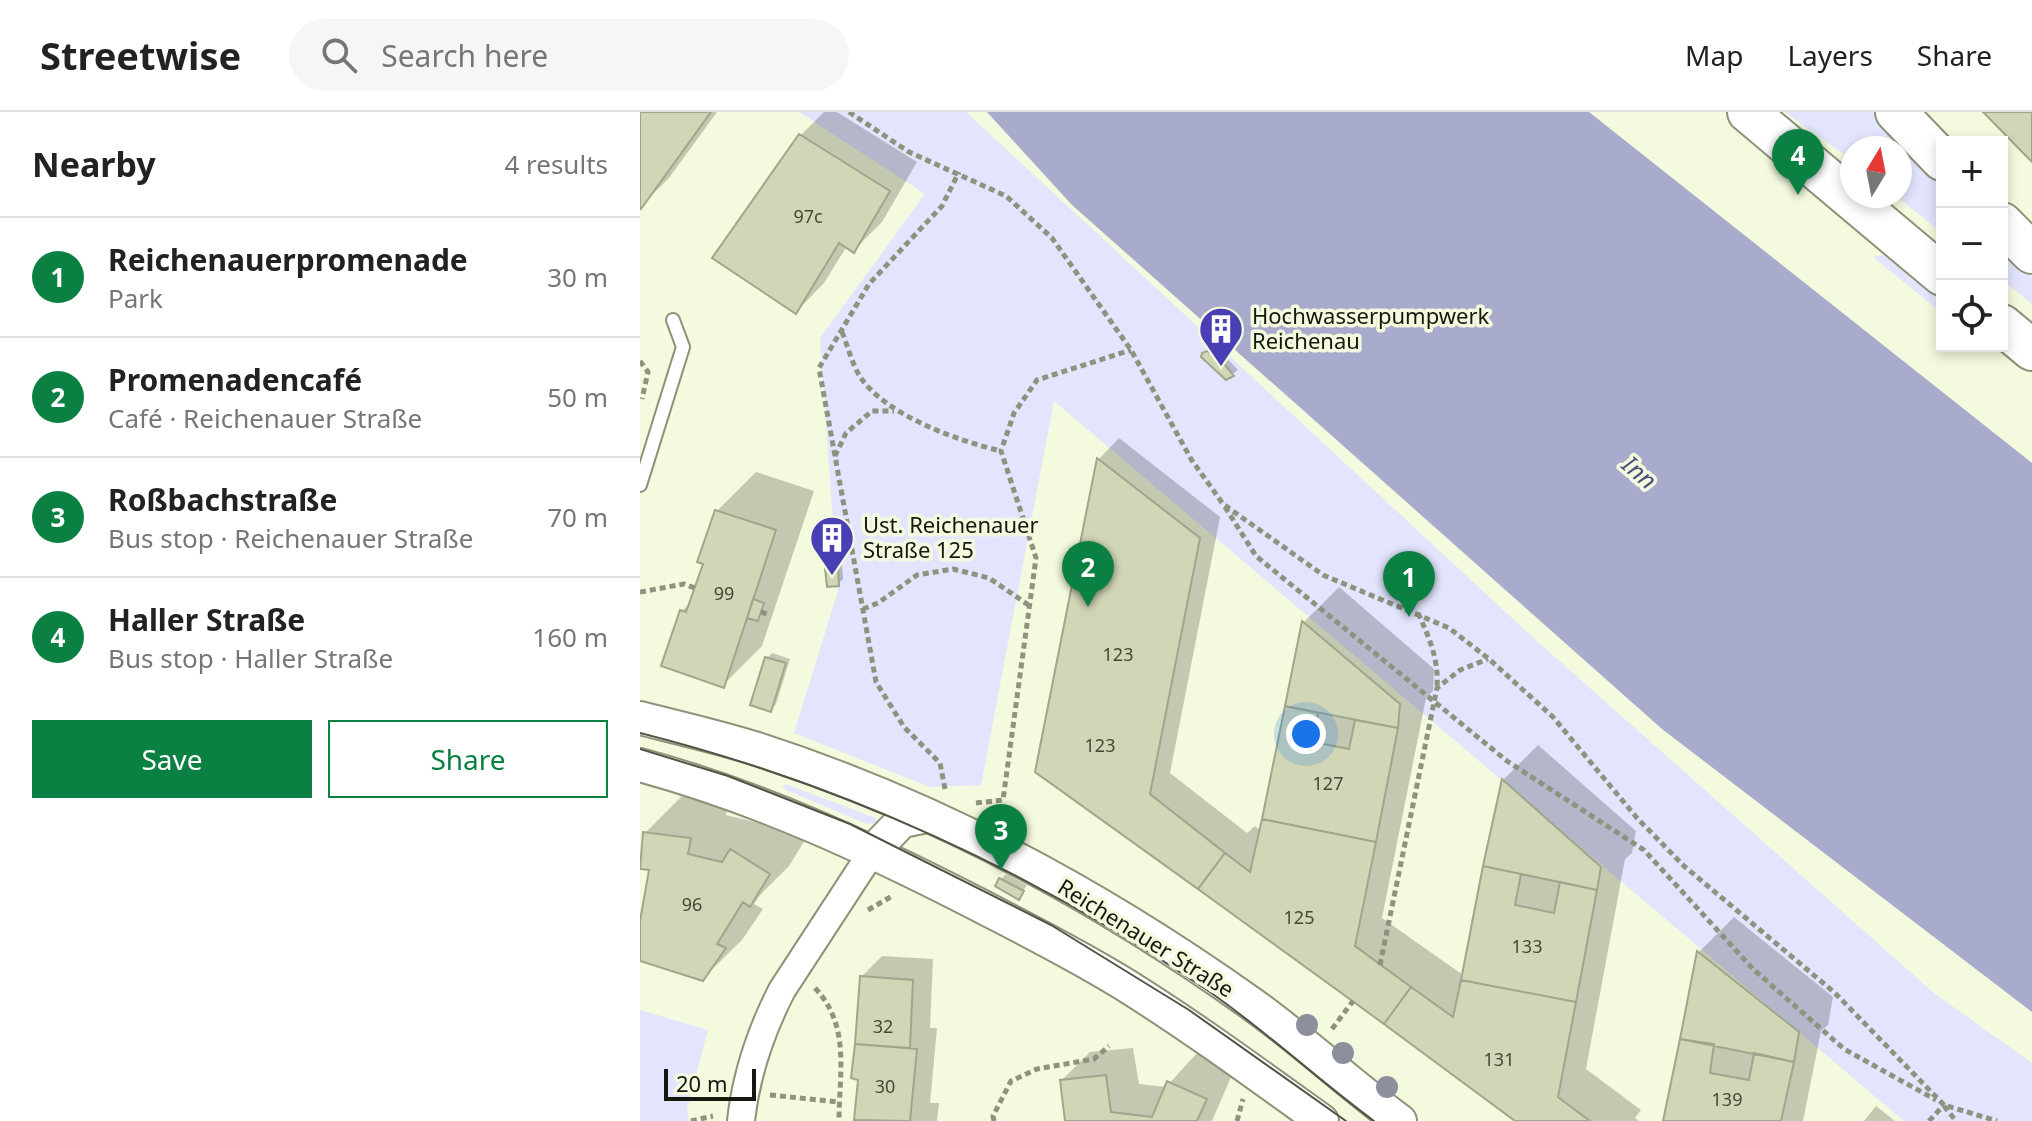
<!DOCTYPE html>
<meta charset="utf-8">
<style>
body{margin:0;font-family:"Noto Sans",sans-serif;background:#f6f6f6;color:#222}
.controls{position:absolute;right:24px;top:24px;display:grid;overflow:hidden;border-radius:0px;box-shadow:0 4px 12px #0003}
.controls button{width:72px;height:72px;display:grid;place-items:center;padding:0;border:0;border-bottom:2px solid #e0e0e0;background:#fff;color:#222;font:40px sans-serif}
.compass{position:absolute;left:1200px;top:24px;width:72px;height:72px;border-radius:50%;background:#fff;box-shadow:0 4px 12px #0003;rotate:10deg}
.scale{position:absolute;left:24px;bottom:20px;width:92px;box-sizing:border-box;padding-left:8px;border:4px solid #16180f;border-top:0;font-size:22px;line-height:28px;white-space:nowrap;color:#16180f;-webkit-text-stroke:6px #f4fade;paint-order:stroke}
.you{position:absolute;left:666px;top:622px;width:28px;height:28px;margin:-20px;border:6px solid #fff;border-radius:50%;background:#1a73e8;box-shadow:0 0 0 12px #1a73e833}
.badge{display:grid;place-items:center;width:52px;height:52px;border-radius:50%;background:#0b8043;color:#fff;font-size:26px;font-weight:700}
.pin{position:absolute;translate:-50% -66px;filter:drop-shadow(0 2px 4px #0008)}
.pin::after{content:'';position:absolute;top:42px;width:28px;height:24px;background:inherit;clip-path:polygon(0 0,100% 0,50% 100%)}
.list{margin:0;padding:0;list-style:none}
h2{display:flex;justify-content:space-between;align-items:center;height:104px;margin:0;padding:0 32px;font-size:34px}
h2 small{font-size:26px;font-weight:400;color:#767676}
.list li{display:grid;grid-template-columns:52px 1fr auto;gap:24px;align-items:center;box-sizing:border-box;height:120px;padding:0 32px;border-top:2px solid #e0e0e0}
.list b{display:block;font-size:30px;white-space:nowrap}
.list p{margin:0;font-size:26px;white-space:nowrap;color:#767676}
.list em{font-size:26px;font-style:normal;color:#767676}
.actions{display:flex;gap:16px;padding:24px 32px}
.actions a{flex:1;padding:18px 0;border:2px solid #0b8043;border-radius:0px;text-align:center;font-size:28px;color:#0b8043}
.actions .main{background:#0b8043;color:#fff}
.icon{flex:none;width:44px;height:44px;fill:none;stroke:currentColor;stroke-width:2;stroke-linecap:round;stroke-linejoin:round}
.map{position:relative;flex:none;width:1392px;height:1009px;overflow:hidden}
header{display:flex;align-items:center;gap:48px;box-sizing:border-box;height:112px;padding:0 40px;background:#fff;border-bottom:2px solid #e0e0e0}
header strong{font-size:38px}
nav{display:flex;gap:44px;margin-inline-start:auto;font-size:28px}
.search{width:560px;height:72px;background:#f6f6f6;display:flex;align-items:center;gap:20px;box-sizing:border-box;padding:0 28px;border-radius:44px;color:#767676;font-size:30px}
main{display:flex}
aside{flex:1;background:#fff}
.map>svg:first-child{display:block}
.green{fill:#e2e5fd}
.water{fill:#a8abcb}
.shadow{fill:#0003}
.building{fill:#d1d7b6;stroke:#a0a58c;stroke-width:2}
.lines{fill:none;stroke-linecap:round;stroke-linejoin:round}
.service-casing{stroke:#8d9279;stroke-width:16}
.minor-casing{stroke:#8d9279;stroke-width:30}
.tertiary-casing{stroke:#8d9279;stroke-width:36}
.primary-casing{stroke:#8d9279;stroke-width:44}
.path{stroke:#8e927f;stroke-width:5;stroke-dasharray:6 4;stroke-linecap:butt}
.service{stroke:#fff;stroke-width:12}
.minor{stroke:#fff;stroke-width:26}
.tertiary{stroke:#fff;stroke-width:32}
.primary{stroke:#fff;stroke-width:40}
.tram{stroke:#515446;stroke-width:2}
.tree{fill:#8d909c}
.labels{text-anchor:middle;stroke-width:7;stroke-linejoin:round;paint-order:stroke}
.number-label{font-size:18px;fill:#454839}
.poi-label{font-size:22px;fill:#16180f;stroke:#f4fade;text-anchor:start}
.street-label{font-size:22px;fill:#16180f;stroke:#f4fade}
.water-label{font-size:24px;font-style:italic;fill:#4c4f7d;stroke:#f4fade}
</style>
<header>
<strong>Streetwise</strong>
<div class="search"><svg class="icon" aria-label="search" viewBox="0 0 24 24"><circle cx="10" cy="10" r="6"/><path d="M15 15l6 6"/></svg>Search here</div>
<nav><a>Map</a><a>Layers</a><a>Share</a></nav>
</header>
<main>
<aside>
<h2>Nearby<small>4 results</small></h2>
<ul class="list">
<li><span class="badge">1</span><div><b>Reichenauerpromenade</b><p>Park</p></div><em>30 m</em></li>
<li><span class="badge">2</span><div><b>Promenadencafé</b><p>Café · Reichenauer Straße</p></div><em>50 m</em></li>
<li><span class="badge">3</span><div><b>Roßbachstraße</b><p>Bus stop · Reichenauer Straße</p></div><em>70 m</em></li>
<li><span class="badge">4</span><div><b>Haller Straße</b><p>Bus stop · Haller Straße</p></div><em>160 m</em></li>
</ul>
<div class="actions"><a class="main">Save</a><a>Share</a></div>
</aside>
<div class="map">
<svg width="1392" height="1009" viewBox="0 0 1392 1009">
<rect width="100%" height="100%" fill="#f4fade"/>
<path class="green" d="M 159,0 L 326,0 L 898,530 L 1295,882 L 1392,951 L 1392,1009 L 1264,1009 L 414,289 L 341,673 L 290,675 L 154,621 L 198,479 L 180,226 L 285,82 Z
M 1145,0 L 1235,0 L 1302,71 L 1302,121 L 1256,84 L 1260,84 L 1260,36 L 1212,36 L 1212,48 Z
M 1362,134 L 1392,165 L 1392,192 L 1362,168 Z
M 1242,143 L 1254,146 L 1302,188 L 1302,201 L 1233,145 Z
M 146,672 L 230,704 L 236,706 L 237,711 L 227,712 L 146,678 L 143,674 Z
M 0,898 L 68,918 L 47,997 L 49,1009 L 0,1009 Z"/>
<path class="water" d="M 347,0 L 949,0 L 1392,351 L 1392,900 L 1022,617 L 432,93 Z"/>
<path class="shadow" d="M 0,0 L 77,0 L 29,66 L 1,94 Z
M 184,0 L 197,0 L 277,50 L 242,110 L 214,138 L 207,134 L 184,171 L 156,200 L 161,23 Z
M 577,236 L 598,258 L 587,266 L 564,242 L 569,237 Z
M 479,326 L 580,405 L 530,661 L 607,721 L 615,714 L 621,719 L 664,510 L 699,475 L 794,557 L 793,579 L 786,586 L 742,806 L 823,863 L 863,668 L 898,633 L 996,719 L 992,741 L 985,747 L 946,957 L 1001,998 L 995,1006 L 999,1009 L 878,1009 L 397,659 L 459,347 Z
M 116,360 L 174,379 L 122,534 L 83,573 L 42,499 L 53,488 L 65,451 L 77,399 Z
M 202,450 L 203,467 L 198,472 L 187,456 L 192,451 Z
M 132,541 L 150,547 L 136,592 L 131,597 L 127,546 Z
M 44,682 L 89,688 L 86,703 L 119,711 L 131,699 L 168,723 L 149,754 L 121,782 L 114,792 L 123,797 L 102,828 L 62,867 L 0,847 L 0,802 L 5,798 L 11,756 L 5,721 Z
M 366,762 L 387,773 L 379,785 L 361,767 Z
M 1094,805 L 1193,885 L 1188,913 L 1181,919 L 1163,1009 L 1026,1009 L 1059,840 Z
M 242,844 L 293,847 L 290,916 L 297,916 L 290,991 L 299,991 L 297,1009 L 215,1009 L 220,966 L 214,965 L 221,865 Z
M 493,936 L 499,972 L 526,975 L 557,941 L 594,958 L 572,1009 L 427,1009 L 422,968 L 450,940 Z
M 1236,994 L 1255,1009 L 1224,1009 Z"/>
<path class="building" d="M 0,0 L 71,0 L 1,97 L 0,96 Z
M 1343,0 L 1392,0 L 1392,50 Z
M 159,22 L 250,79 L 214,141 L 199,131 L 156,202 L 72,146 Z
M 567,239 L 581,248 L 594,264 L 586,268 L 561,245 L 562,241 Z
M 457,346 L 560,426 L 510,682 L 585,741 L 558,777 L 395,660 Z
M 75,398 L 136,418 L 84,576 L 21,554 L 40,498 L 46,500 L 63,452 L 57,450 Z
M 198,454 L 199,474 L 187,475 L 185,456 Z
M 113,487 L 124,491 L 118,509 L 107,506 Z
M 662,509 L 760,592 L 758,616 L 645,594 Z
M 125,545 L 146,551 L 131,600 L 110,593 Z
M 645,594 L 678,601 L 673,630 L 709,637 L 715,608 L 758,616 L 736,730 L 622,707 Z
M 862,667 L 961,755 L 957,778 L 843,754 Z
M 622,707 L 736,730 L 715,834 L 771,875 L 744,912 L 558,777 L 585,741 L 610,760 Z
M 3,720 L 51,726 L 48,742 L 82,750 L 90,737 L 130,762 L 110,795 L 103,790 L 77,832 L 86,836 L 63,869 L 0,849 L 0,809 L 9,758 L 0,757 Z
M 843,754 L 881,762 L 875,793 L 914,801 L 920,770 L 957,778 L 936,890 L 821,868 Z
M 359,766 L 384,779 L 379,788 L 355,774 Z
M 1057,839 L 1159,920 L 1154,950 L 1040,927 Z
M 220,864 L 273,868 L 270,936 L 215,932 Z
M 821,868 L 936,890 L 918,985 L 950,1009 L 875,1009 L 744,912 L 771,875 L 813,905 Z
M 1040,927 L 1074,932 L 1070,961 L 1109,968 L 1114,941 L 1154,950 L 1141,1009 L 1023,1009 Z
M 215,932 L 277,937 L 270,1009 L 214,1008 L 218,968 L 211,966 Z
M 466,963 L 471,1000 L 512,1005 L 527,969 L 567,987 L 557,1009 L 425,1009 L 420,968 Z"/>
<g class="lines">
<g class="service-casing">
<path id="service" d="M 0,373 L 43,235 L 33,208"/>
</g>
<g class="minor-casing">
<path id="minor" d="M 101,1009 C 106,963 121,919 142,878 L 232,740"/>
</g>
<g class="tertiary-casing">
<path id="tertiary" d="M 0,606 C 39,616 79,625 117,637 C 294,694 462,785 612,892 C 664,929 709,972 760,1009
M 0,653 C 118,685 228,736 337,792 C 387,818 439,844 487,874 C 554,916 618,963 682,1009
M 232,740 L 262,709 L 287,704"/>
</g>
<g class="primary-casing">
<path id="primary" d="M 1108,0 L 1302,163
M 1256,0 L 1302,48
M 1362,111 L 1392,141
M 1362,213 L 1392,238"/>
</g>
<path class="path" d="M 209,0 L 269,40 L 366,84 L 412,126 L 491,238 L 551,347 L 583,392 L 683,463 L 809,516 L 849,547 L 913,605 L 997,706 L 1044,754 L 1195,881 L 1304,993 L 1357,1009
M 202,220 C 208,234 212,253 221,266 C 246,303 318,329 361,339
M 0,249 L 8,260 L 2,287
M 195,344 L 206,321 L 232,299 L 254,299
M 585,395 L 616,444 L 867,649 L 1004,738 L 1113,857 L 1204,937 L 1296,988
M 0,480 L 44,472 L 55,476
M 223,497 L 238,491 L 277,463 L 313,457 L 349,466 L 390,494
M 121,500 L 130,503
M 778,501 C 789,525 799,548 797,575
M 305,677 L 300,651 L 264,615 L 236,570 L 179,256 L 229,172 L 302,94 L 319,60
M 336,691 L 363,688 L 396,446 L 361,339 L 374,301 L 397,268 L 491,238
M 228,798 L 254,783
M 740,853 L 797,576 L 820,558 L 848,547
M 175,876 C 211,914 199,962 199,1009
M 692,917 L 713,889
M 130,983 L 199,990
M 1304,994 L 1316,1009
M 51,1009 L 73,1004
M 354,1009 L 353,1004 L 371,969 L 397,957 L 454,947 L 469,934
M 597,1009 L 603,987
M 1289,1009 L 1304,993"/>
<use href="#service" class="service"/>
<use href="#minor" class="minor"/>
<use href="#tertiary" class="tertiary"/>
<use href="#primary" class="primary"/>
<path class="tram" d="M 0,621 C 202,672 395,760 567,878 C 625,918 677,967 734,1009
M 0,637 L 88,664 L 210,712 L 411,813 L 549,898 L 706,1009"/>
</g>
<g class="tree">
<circle cx="371" cy="725" r="11"/>
<circle cx="667" cy="913" r="11"/>
<circle cx="703" cy="941" r="11"/>
<circle cx="747" cy="975" r="11"/>
</g>
<defs>
<g id="building-pin" transform="scale(2.3)"><path d="M0 17L-7.5 6A9.5 9.5 0 1 1 7.5 6Z" fill="#493fb5" stroke="#f4fade"/><path d="M-4-6H4V6H1V3H-1V6H-4ZM-2.5-4.3h1.7v1.8h-1.7ZM.8-4.3h1.7v1.8H.8ZM-2.5-1h1.7V.8h-1.7ZM.8-1h1.7V.8H.8Z" fill="#fff"/></g>
</defs>
<g fill-rule="evenodd">
<use href="#building-pin" x="581" y="217"/>
<use href="#building-pin" x="192" y="426"/>
</g>
<g class="labels">
<g class="number-label">
<text x="168" y="111">97c</text>
<text x="84" y="488">99</text>
<text x="478" y="549">123</text>
<text x="460" y="640">123</text>
<text x="688" y="678">127</text>
<text x="52" y="799">96</text>
<text x="659" y="812">125</text>
<text x="887" y="841">133</text>
<text x="243" y="921">32</text>
<text x="859" y="954">131</text>
<text x="245" y="981">30</text>
<text x="1087" y="994">139</text>
</g>
<g class="poi-label">
<text x="612" y="212">Hochwasserpumpwerk<tspan x="612" dy="25">Reichenau</tspan></text>
<text x="223" y="421">Ust. Reichenauer<tspan x="223" dy="25">Straße 125</tspan></text>
</g>
<g class="street-label">
<text transform="translate(506 826) rotate(32)" y="8">Reichenauer Straße</text>
</g>
<g class="water-label">
<text transform="translate(999 361) rotate(41)" y="8">Inn</text>
</g>
</g>
</svg>
<div class="controls">
<button>+</button>
<button>−</button>
<button><svg class="icon" aria-label="locate" viewBox="0 0 24 24"><circle cx="12" cy="12" r="6"/><path d="M12 2v4M12 18v4M2 12h4M18 12h4"/></svg></button>
</div>
<svg class="compass" viewBox="-18 -18 36 36"><path d="M0-13l5 13h-10z" fill="#e53935"/><path d="M0 13l5-13h-10z" fill="#767676"/></svg>
<div class="scale">20 m</div>
<div class="you"></div>
<div class="pin badge" style="left:769px;top:505px">1</div>
<div class="pin badge" style="left:448px;top:495px">2</div>
<div class="pin badge" style="left:361px;top:758px">3</div>
<div class="pin badge" style="left:1158px;top:83px">4</div>
</div>
</main>
